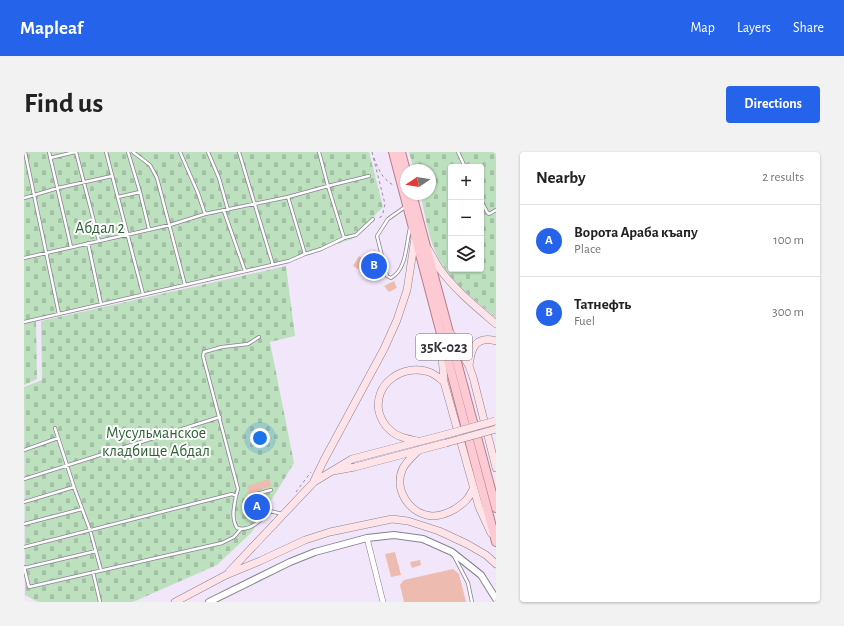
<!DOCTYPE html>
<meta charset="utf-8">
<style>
body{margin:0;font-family:"Alegreya Sans",sans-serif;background:#f2f2f2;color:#222}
.controls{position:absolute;right:12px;top:12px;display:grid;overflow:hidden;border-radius:4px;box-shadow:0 1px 3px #0004}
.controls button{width:36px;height:36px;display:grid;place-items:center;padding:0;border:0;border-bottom:1px solid #e0e0e0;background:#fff;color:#222;font:20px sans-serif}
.compass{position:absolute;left:376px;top:12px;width:36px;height:36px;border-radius:50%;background:#fff;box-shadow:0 1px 3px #0004;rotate:258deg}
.you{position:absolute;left:236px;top:286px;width:14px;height:14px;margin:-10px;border:3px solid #fff;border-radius:50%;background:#1a73e8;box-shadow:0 0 0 6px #1a73e833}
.badge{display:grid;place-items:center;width:26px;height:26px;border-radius:50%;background:#2563eb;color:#fff;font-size:13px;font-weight:700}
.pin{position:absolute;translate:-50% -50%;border:2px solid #fff;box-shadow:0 1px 4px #0006}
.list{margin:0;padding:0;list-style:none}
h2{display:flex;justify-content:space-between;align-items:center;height:52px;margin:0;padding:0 16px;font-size:17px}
h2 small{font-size:13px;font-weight:400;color:#767676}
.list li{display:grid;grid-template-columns:26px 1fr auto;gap:12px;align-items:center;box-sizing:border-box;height:72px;padding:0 16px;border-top:1px solid #e0e0e0}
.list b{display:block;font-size:15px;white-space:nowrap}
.list p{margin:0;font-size:13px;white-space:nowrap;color:#767676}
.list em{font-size:13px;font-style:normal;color:#767676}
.icon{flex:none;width:22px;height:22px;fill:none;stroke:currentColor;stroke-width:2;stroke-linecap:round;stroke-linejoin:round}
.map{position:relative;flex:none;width:472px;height:450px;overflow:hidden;border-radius:4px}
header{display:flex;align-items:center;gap:24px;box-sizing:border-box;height:56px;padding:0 20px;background:#2563eb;color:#fff}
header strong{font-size:19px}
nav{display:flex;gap:22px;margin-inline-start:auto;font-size:14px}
.intro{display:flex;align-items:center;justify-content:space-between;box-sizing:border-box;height:96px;padding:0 24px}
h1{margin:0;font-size:28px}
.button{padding:10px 18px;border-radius:4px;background:#2563eb;color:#fff;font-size:14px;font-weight:700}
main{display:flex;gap:24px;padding:0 24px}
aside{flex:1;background:#fff;border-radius:4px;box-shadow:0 1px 3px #0004}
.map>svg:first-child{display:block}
.cemetery{fill:url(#cemetery-stones);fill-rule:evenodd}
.building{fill:#eebbb0}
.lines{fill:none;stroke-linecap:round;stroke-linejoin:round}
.service-casing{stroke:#898091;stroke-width:4}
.minor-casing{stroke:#898091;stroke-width:6}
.tertiary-casing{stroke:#898091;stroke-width:8}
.secondary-casing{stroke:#898091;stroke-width:8}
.primary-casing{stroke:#b57d8a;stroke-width:10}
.path{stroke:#968f9c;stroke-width:1;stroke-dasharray:3 3;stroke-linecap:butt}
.service{stroke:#fff;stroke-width:2.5}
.minor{stroke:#fff;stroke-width:5}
.tertiary{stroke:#fff;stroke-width:6}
.secondary{stroke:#fee4e9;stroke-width:7}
.primary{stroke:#fdcad4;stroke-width:8}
.secondary-bridge-casing{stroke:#898091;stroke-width:8;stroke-linecap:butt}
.secondary-bridge{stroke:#fee4e9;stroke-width:7}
.labels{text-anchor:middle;stroke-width:4;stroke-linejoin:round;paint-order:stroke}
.shield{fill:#fff;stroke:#716e73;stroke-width:1}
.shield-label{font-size:15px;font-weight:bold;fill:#343037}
.park-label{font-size:16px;fill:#2e6235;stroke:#fff}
</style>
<header>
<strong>Mapleaf</strong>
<nav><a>Map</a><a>Layers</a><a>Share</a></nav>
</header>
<div class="intro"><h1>Find us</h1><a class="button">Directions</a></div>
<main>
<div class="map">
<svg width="472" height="450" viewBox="0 0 472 450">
<defs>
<pattern id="cemetery-stones" width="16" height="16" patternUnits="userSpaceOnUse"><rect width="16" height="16" fill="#bde1bf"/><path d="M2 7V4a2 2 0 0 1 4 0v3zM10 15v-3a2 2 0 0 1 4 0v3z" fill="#a3c1a5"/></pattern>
</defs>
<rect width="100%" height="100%" fill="#f2e7fa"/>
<path class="cemetery" d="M 0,0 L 345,0 L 359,55 L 328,87 L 265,108 L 12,168 L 13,227 L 0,233 Z
M 385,0 L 472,0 L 472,166 C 452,149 428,131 415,107 C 405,90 401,61 396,42 L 406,42 L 406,18 L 390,18 ZM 427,15 L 457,15 L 457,117 L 427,117 Z
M 262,114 L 271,184 L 246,190 L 270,311 L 228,380 L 193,413 L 109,450 L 14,450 L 1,443 L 0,235 L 18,228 L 17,169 Z"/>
<path class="building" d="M 350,98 L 354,100 L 353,105 L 356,106 L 356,109 L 355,112 L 358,115 L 356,119 L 360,123 L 357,128 L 352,125 L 353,123 L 347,119 L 344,123 L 329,114 L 335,104 L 343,109 Z
M 370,129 L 373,136 L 365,140 L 360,134 Z
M 245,327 L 247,334 L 225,342 L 223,334 Z
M 371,400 L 377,423 L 367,425 L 361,402 Z
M 396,408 L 397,413 L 388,416 L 386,410 Z
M 429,417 L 435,422 L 442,450 L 380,450 L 376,433 L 380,428 Z"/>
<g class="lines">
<g class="service-casing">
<path id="service" d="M 1,0 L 35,162
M 25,0 L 47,95
M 52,0 L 75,89
M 82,0 L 119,142
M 104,0 L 116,40 L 125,77
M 109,0 L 126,13 L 133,26 L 161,133
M 156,0 L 174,41 L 181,62
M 184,0 L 195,26 L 204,58
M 215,0 L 249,113
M 295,0 L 304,34 L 345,24
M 434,0 L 441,15
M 26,6 L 51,0
M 94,45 L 116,40
M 264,45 L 281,102
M 0,46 L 34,36 L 88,24
M 457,48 L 463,60 L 465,62 L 472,58
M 381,55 L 364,67 L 353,84 L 363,124 L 367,126 C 383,117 382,92 386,76
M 200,59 L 221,119
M 64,91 L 77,152
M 0,106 L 146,73 L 181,62 L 264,45 L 304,34 L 320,86 L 332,83 L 349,67
M 0,170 L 265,109 L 281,102 L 297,97 L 320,86
M 31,276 L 50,335
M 0,298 L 34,286
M 0,327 L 196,265
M 212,344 L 214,337 L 179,204 L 180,200 L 198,195 L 224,192 L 235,185
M 0,350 L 50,335 L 66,378 L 77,418
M 234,370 L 228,343 L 247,338
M 0,372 L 58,357
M 0,395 L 208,342 L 212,344 C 210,355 207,366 213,376 C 226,380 237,368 246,359 L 258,362
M 430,404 L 444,431 L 448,450
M 0,415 L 5,435 L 198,391 L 210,385 L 217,377
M 0,416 L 72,399
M 69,420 L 76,450"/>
</g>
<g class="minor-casing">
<path id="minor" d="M 343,386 L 359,450"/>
</g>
<g class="tertiary-casing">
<path id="tertiary" d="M 185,450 L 266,410 L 291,400 L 343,386 L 370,383 L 399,387 L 428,400 L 457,423 L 472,447"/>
</g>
<g class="secondary-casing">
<path id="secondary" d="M 404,97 C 408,103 411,110 415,116 C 431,138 452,155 472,172
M 427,182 L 445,214 L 449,225 L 472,316
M 417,191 L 420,230 L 455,355 L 467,381
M 445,214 C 447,197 451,183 472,189
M 394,289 C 384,287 373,285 366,278 C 360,273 357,267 355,260 C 349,232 379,211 405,220 C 411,222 415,226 420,230
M 395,298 C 389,304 383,309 379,316 C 369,337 385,362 408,364 C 416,364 424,361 431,357 C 440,351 445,347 449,337
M 309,319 L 331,315 L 422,291
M 290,329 L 300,308 L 360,197 L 373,168 L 383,138 L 391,86
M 205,420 L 290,330 L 328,307 L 420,283
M 151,450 L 202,423 L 236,409 L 281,388 L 306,380 L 368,367 L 384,369 L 415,379 L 443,392 L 462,403 L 472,412"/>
</g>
<g class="primary-casing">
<path id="primary" d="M 369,0 L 472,390
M 377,0 L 382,19
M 388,42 L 472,356"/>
</g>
<path class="path" d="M 348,0 L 361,52 L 359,61 L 357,65 L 353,66
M 350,6 C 355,19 359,28 371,34
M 272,340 L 287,320"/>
<use href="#service" class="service"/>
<use href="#minor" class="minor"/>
<use href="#tertiary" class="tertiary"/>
<use href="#secondary" class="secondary"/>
<use href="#primary" class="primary"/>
<g class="secondary-bridge-casing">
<path id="secondary-bridge" d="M 420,283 L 471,269
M 422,291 L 472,277"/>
</g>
<use href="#secondary-bridge" class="secondary-bridge"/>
</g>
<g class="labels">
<rect class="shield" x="392" y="182" width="56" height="26" rx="3"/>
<g class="shield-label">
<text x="420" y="200">35К-023</text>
</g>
<g class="park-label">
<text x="76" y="81">Абдал 2</text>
<text x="132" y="286">Мусульманское<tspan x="132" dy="18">кладбище Абдал</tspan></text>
</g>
</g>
</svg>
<div class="controls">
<button>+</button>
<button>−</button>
<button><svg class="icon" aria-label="layers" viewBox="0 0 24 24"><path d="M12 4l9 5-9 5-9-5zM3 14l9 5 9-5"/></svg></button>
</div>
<svg class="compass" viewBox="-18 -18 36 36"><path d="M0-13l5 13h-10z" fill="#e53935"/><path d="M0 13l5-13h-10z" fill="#767676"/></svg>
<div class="you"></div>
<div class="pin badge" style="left:233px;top:355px">A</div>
<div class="pin badge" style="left:350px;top:114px">B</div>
</div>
<aside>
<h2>Nearby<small>2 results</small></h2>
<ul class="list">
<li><span class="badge">A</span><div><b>Ворота Араба къапу</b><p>Place</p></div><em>100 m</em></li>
<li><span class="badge">B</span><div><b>Татнефть</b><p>Fuel</p></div><em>300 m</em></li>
</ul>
</aside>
</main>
